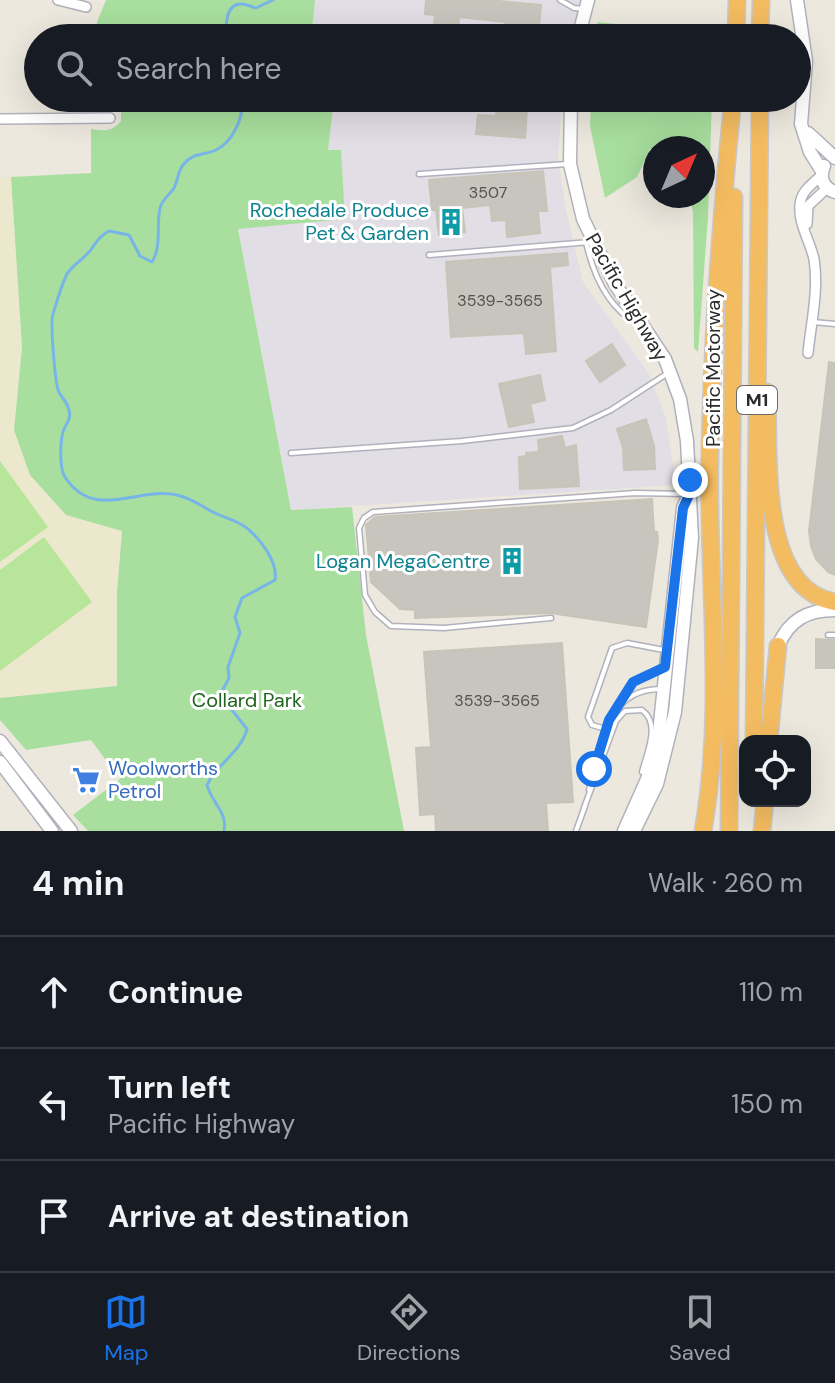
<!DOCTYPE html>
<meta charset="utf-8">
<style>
body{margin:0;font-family:"DM Sans",sans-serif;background:#242831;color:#f1f3f6}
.controls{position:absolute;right:24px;bottom:24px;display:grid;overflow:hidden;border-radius:16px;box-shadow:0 8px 32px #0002}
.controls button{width:72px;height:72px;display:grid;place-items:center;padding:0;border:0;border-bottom:2px solid #363941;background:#171b24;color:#f1f3f6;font:40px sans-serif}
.compass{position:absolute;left:643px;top:136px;width:72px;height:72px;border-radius:50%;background:#171b24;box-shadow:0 8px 32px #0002;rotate:44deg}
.stop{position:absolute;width:24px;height:24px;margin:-18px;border:6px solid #1a73e8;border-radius:50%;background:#fff}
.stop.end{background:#1a73e8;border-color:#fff;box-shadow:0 2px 8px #0008}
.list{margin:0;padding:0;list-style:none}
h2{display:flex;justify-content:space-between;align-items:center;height:104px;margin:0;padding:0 32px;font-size:34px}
h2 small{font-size:26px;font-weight:400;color:#9ea1a6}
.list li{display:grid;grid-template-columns:52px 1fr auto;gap:24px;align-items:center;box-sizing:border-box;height:112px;padding:0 32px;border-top:2px solid #363941}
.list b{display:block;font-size:30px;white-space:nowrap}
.list p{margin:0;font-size:26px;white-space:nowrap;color:#9ea1a6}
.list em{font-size:26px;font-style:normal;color:#9ea1a6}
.icon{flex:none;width:44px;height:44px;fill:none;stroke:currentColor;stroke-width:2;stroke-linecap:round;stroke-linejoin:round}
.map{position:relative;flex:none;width:835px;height:831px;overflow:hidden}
.search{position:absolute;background:#171b24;box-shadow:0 8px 32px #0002;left:24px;right:24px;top:24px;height:88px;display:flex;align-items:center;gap:20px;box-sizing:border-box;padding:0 28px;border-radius:44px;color:#9ea1a6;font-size:30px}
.sheet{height:440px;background:#171b24}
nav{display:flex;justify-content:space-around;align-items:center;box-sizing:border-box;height:112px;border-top:2px solid #363941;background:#171b24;font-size:22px;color:#9ea1a6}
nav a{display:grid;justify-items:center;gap:4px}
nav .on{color:#1a73e8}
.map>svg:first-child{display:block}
.industrial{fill:#e1dee5}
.education{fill:#ece8ce}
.green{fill:#a8df9e}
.pitch{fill:#b7e59a}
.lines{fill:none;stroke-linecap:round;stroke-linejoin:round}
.stream{stroke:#78b5e7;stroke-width:3}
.building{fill:#c7c5bd;stroke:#c7c4b8;stroke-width:2}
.lane-casing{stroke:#b1b1bd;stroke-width:7}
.street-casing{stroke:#b1b1bd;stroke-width:12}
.secondary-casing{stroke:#b1b1bd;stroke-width:15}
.highway-casing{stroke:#c8c8c8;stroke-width:19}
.lane{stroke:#fff;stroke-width:4}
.street{stroke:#fff;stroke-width:9}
.secondary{stroke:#fff;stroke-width:12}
.highway{stroke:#f4bc61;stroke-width:16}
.route{stroke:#1a73e8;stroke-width:10}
.labels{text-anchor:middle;stroke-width:6;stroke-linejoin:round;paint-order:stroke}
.number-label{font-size:16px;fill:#525250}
.shield{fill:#fff;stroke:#6b6b6b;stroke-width:2}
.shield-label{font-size:18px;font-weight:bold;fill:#2b2b2b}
.culture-label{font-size:20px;fill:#0d838f;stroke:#fff;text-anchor:end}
.street-label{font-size:20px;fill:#2b2b2b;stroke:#fff}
.park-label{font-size:20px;fill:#20641f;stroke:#fff}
.shop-label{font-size:20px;fill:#366cbe;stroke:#fff;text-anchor:start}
</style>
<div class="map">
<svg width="835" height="831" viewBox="0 0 835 831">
<rect width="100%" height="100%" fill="#ece8de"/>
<path class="industrial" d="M 315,0 L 580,0 L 572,38 L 311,38 Z
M 334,98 L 562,98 L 558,156 L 565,206 L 583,282 L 649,374 L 666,418 L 676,485 L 291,510 L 238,228 L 345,219 L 340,150 L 328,150 Z"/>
<path class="education" d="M 11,177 L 22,347 L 14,430 L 66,515 L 122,530 L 117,593 L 117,686 L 0,698 L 0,178 Z"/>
<path class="green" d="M 106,0 L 315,0 L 311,38 L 97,38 L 97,22 Z
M 598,22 L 625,25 L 625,38 L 593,38 Z
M 97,98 L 334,98 L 328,150 L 341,150 L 345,219 L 238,229 L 291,510 L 352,507 L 366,635 L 404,831 L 88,831 L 73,815 L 120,779 L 91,740 L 26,750 L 0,720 L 0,698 L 117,686 L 117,593 L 122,531 L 66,515 L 30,475 L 14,430 L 22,347 L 11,177 L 91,173 L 91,129 C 105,131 112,132 121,121 L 121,112 L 115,106 L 97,104 Z
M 591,98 L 630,98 L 635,102 L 664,98 L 712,98 L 708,217 L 698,352 L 694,348 L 693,212 L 689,196 L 703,196 L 703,148 L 650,149 L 637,177 L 605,198 L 590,126 Z"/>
<path class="pitch" d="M 0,461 L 48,527 L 0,562 Z
M 44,537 L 92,602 L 0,671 L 0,570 Z"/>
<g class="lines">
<path class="stream" d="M 228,38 C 225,27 225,3 242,4 C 247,4 251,7 256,8 L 273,0
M 224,831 C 228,812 211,802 207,785 C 217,764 241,752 247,729 L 220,695 L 229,678 L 228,667 L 240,633 L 235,617 L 242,598 L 275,580 C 278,562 261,540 248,529 C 239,521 225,518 215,513 C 202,507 192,498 177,495 C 138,486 94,522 65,477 C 59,468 60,439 64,429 C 68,421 72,417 68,407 C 66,401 61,397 59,392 C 55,385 50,321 53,314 C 57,301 61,286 67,274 C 73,264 86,258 92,248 C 98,240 100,236 109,231 L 129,235 L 140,256 L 152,262 C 162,246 156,225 160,208 C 162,199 170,195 174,188 C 178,180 178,171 183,165 C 193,152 203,156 216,150 C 234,141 244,116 242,98"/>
</g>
<path class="building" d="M 426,0 L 488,0 L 541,5 L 538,36 L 504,33 L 506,22 L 459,17 L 458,31 L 447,30 L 448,25 L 434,24 L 435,15 L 425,14 Z
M 497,98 L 536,98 L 535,111 L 527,110 L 525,138 L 476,134 L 478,115 L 496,116 Z
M 543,171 L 547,211 L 538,211 L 540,233 L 507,237 L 506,220 L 492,221 L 490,205 L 462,208 L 465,232 L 439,235 L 436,210 L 432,210 L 429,180 Z
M 567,253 L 568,265 L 550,267 L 556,351 L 526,354 L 524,333 L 451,337 L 446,262 Z
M 612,344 L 625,365 L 600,382 L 586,361 Z
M 829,362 L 835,363 L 835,575 L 828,572 L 816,559 L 811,546 L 809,531 Z
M 540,375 L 545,400 L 530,404 L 534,422 L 509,427 L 499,384 Z
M 646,419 L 654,446 L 655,469 L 624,470 L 623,448 L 617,429 Z
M 562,436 L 565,448 L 576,445 L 579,486 L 520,489 L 519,457 L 526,456 L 526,453 L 539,452 L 538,440 Z
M 652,499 L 654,532 L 657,532 L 658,540 L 646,627 L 550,613 L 415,618 L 415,610 L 400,609 L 371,582 L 366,525 L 375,517 Z
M 816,639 L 835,640 L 835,668 L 816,668 Z
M 562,643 L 573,802 L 546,803 L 548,831 L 436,831 L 435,814 L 420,815 L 416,748 L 431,747 L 424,652 Z"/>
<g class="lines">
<g class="lane-casing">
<path id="lane" d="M 560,0 L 574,8 L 584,9
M 419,174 L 568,164
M 586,242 C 593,274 608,307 637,324
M 429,255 L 590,242
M 813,322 L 835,324
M 291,453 L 462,441 L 573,428 L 611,410 L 668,373
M 551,618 L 444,628 L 391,626 L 375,612 L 365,595 L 359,528 L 364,518 L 373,512 L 635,493 L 687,494
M 828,635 L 835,635
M 624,699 L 633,682 L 663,669
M 606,729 L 592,725 L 588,717 L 612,648 L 627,643 L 664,650
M 589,790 C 601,747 605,687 663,689
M 584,808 L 616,721 L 625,711 L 642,710 C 661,724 647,752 642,772 L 646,775
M 576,831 L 585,806"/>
</g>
<g class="street-casing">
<path id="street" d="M 58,0 L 86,7
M 0,119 L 110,118
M 807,224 L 808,206 L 827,188
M 808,353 C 811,323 819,290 814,259 C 810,241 798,223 800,205 C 801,191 812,184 822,175"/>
</g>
<g class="secondary-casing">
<path id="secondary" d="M 797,0 L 806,61 L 801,124 L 810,152 L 822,171
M 578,38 L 588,0
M 571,98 L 570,164 L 583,219 L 615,284 L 665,359 L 680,399 L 687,441 L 692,538 L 675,712 L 657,784 L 634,831
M 808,133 L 835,158
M 824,166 C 819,178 823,188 835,192
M 778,646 C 789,620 807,610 835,610
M 0,741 L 71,831
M 0,762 L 52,831
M 624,831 L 648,777 L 658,742 L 683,508 L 689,495"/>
</g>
<g class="highway-casing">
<path id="highway" d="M 736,38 L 737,0
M 760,38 L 761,0
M 767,392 C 770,451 757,589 835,602
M 754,741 L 760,98
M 769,741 L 778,646
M 703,831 C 725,707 707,580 710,455 C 712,336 721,216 733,98
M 729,831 L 734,197
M 762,831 L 765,801"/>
</g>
<use href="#lane" class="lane"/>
<use href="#street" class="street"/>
<use href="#secondary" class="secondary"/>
<use href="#highway" class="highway"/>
</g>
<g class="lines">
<path class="route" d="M 594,769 L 609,720 L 633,682 L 665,667 L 683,508 L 689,495 L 690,480"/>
</g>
<defs>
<g id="building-bare" transform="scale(2.16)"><path d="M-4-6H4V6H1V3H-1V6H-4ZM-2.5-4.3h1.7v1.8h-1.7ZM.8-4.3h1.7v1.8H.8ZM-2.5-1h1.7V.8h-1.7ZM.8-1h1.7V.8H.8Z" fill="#0f9aa8" stroke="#fff" stroke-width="2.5" paint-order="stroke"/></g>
<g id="supermarket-bare" transform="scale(2.16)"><path d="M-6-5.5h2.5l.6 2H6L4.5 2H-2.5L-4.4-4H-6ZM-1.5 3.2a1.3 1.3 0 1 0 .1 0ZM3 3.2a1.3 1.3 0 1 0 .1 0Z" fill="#3f7fe0" stroke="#fff" stroke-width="2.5" paint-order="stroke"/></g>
</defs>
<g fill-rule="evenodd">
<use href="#building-bare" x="451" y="222"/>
<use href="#building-bare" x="512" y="561"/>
<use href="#supermarket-bare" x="86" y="780"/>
</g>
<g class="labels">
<g class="number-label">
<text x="488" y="198">3507</text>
<text x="500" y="306">3539-3565</text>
<text x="497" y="706">3539-3565</text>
</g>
<rect class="shield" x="737" y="386" width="40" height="28" rx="6"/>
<g class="shield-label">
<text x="757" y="406">M1</text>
</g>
<g class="culture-label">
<text x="429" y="217">Rochedale Produce<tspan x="429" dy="23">Pet &amp; Garden</tspan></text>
<text x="490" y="568">Logan MegaCentre</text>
</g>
<g class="street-label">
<text transform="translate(627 297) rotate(60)" y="7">Pacific Highway</text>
<text transform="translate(713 368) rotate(-90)" y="7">Pacific Motorway</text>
</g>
<g class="park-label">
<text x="247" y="707">Collard Park</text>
</g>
<g class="shop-label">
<text x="108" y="775">Woolworths<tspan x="108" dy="23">Petrol</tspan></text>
</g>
</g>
</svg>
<div class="controls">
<button><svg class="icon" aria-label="locate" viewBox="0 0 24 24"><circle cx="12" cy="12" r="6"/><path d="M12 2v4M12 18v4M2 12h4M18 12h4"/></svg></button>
</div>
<svg class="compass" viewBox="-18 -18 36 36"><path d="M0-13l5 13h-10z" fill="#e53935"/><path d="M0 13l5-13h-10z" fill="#9ea1a6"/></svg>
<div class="stop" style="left:594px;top:769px"></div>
<div class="stop end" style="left:690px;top:480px"></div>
<div class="search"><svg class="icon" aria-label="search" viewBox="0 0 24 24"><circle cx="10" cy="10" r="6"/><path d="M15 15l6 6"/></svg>Search here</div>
</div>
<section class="sheet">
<h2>4 min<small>Walk · 260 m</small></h2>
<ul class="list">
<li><svg class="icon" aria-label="ahead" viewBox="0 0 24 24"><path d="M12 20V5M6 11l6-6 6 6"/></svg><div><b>Continue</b></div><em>110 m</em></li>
<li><svg class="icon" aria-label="left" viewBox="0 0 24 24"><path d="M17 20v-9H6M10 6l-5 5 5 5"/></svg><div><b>Turn left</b><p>Pacific Highway</p></div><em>150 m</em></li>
<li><svg class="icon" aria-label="arrive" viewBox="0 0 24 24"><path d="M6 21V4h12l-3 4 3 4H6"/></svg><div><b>Arrive at destination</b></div></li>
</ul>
</section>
<nav>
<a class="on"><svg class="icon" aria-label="map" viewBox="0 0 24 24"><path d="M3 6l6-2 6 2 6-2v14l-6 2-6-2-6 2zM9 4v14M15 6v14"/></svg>Map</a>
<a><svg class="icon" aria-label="directions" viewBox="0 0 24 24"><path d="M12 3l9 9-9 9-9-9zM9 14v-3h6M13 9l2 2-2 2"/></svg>Directions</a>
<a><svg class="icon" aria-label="saved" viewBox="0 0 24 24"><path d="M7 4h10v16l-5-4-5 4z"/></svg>Saved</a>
</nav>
